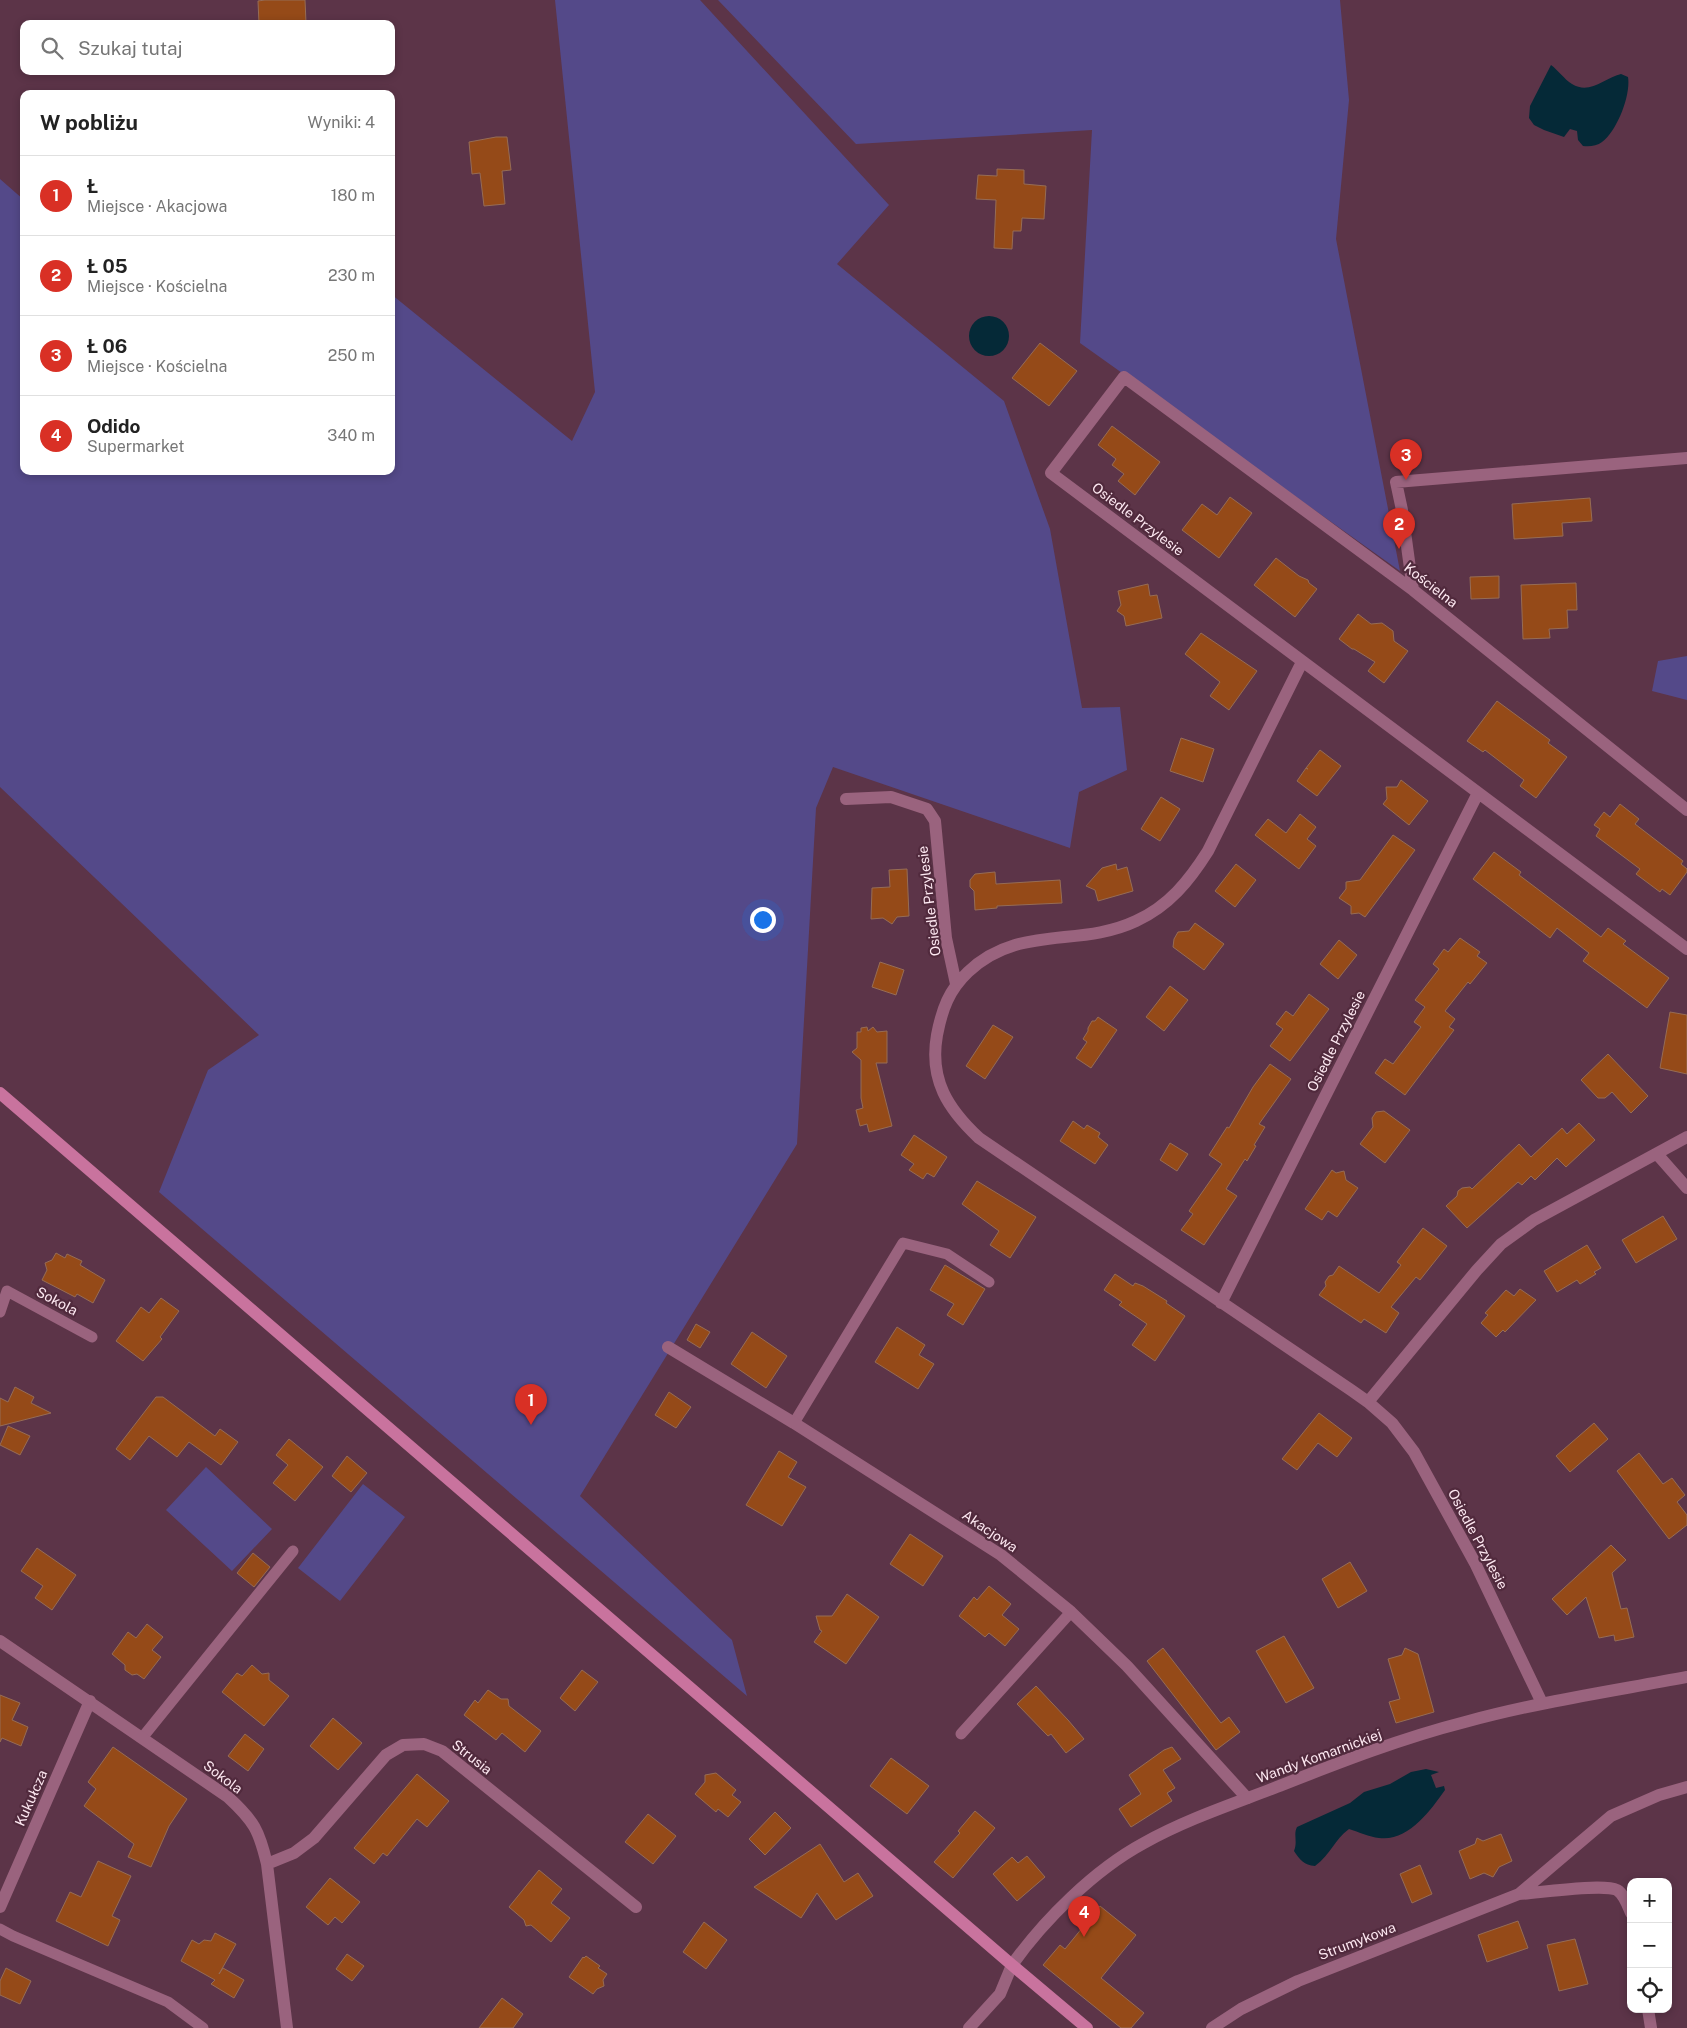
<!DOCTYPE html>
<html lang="pl">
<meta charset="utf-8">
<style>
body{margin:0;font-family:"Public Sans",sans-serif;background:#f6f6f6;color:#222}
.controls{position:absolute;right:15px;bottom:15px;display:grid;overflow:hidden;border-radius:10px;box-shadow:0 2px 8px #0003}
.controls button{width:45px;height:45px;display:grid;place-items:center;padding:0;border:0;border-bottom:1px solid #e0e0e0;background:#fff;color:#222;font:25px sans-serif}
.you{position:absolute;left:762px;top:919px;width:18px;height:18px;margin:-12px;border:4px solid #fff;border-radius:50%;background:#1a73e8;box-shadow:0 0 0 8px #1a73e833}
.badge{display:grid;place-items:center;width:32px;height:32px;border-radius:50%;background:#d93025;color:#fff;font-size:16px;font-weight:700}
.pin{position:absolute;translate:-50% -41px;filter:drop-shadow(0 1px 2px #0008)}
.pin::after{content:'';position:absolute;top:26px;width:18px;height:15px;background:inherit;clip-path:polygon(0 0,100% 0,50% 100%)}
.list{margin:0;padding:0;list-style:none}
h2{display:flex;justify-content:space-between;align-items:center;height:65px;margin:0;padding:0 20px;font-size:21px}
h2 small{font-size:16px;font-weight:400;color:#767676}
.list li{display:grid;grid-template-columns:32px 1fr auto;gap:15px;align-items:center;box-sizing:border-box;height:80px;padding:0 20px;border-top:1px solid #e0e0e0}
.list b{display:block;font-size:19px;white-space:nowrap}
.list p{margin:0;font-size:16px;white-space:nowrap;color:#767676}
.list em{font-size:16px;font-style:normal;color:#767676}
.icon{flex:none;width:28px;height:28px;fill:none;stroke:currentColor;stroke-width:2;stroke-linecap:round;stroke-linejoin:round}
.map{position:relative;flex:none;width:1687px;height:2028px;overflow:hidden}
.search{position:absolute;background:#fff;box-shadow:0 2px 8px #0003;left:20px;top:20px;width:375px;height:55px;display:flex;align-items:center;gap:12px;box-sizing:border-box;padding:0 18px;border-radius:10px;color:#767676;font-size:19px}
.panel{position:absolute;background:#fff;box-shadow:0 2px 8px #0003;left:20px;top:90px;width:375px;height:385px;border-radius:10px}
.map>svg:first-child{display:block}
.green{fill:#544989}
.water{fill:#052937}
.building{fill:#954a18;stroke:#966c55}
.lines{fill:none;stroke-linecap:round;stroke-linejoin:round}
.service{stroke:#9a637e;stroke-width:11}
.minor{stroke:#9a637e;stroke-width:12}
.tertiary{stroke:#9a637e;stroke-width:12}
.secondary{stroke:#c9739e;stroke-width:12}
.labels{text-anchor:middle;stroke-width:4.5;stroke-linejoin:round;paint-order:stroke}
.street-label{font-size:14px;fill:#fde8f1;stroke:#512a3d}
</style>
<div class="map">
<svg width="1687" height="2028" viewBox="0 0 1687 2028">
<rect width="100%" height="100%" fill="#5c3448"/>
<path class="green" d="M 555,0 L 700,0 L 889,205 L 837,264 L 1004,401 L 1050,529 L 1082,708 L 1120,707 L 1127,770 L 1079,792 L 1070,848 L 833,767 L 816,808 L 797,1144 L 580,1496 L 732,1640 L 747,1696 L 159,1192 L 208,1070 L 259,1035 L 0,787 L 0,179 L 24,200 L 24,471 L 391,471 L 391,294 L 572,441 L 595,392 Z
M 718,0 L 1340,0 L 1349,100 L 1336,239 L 1400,571 L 1080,343 L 1092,130 L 856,144 Z
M 1687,656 L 1687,700 L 1652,691 L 1658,661 Z
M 206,1467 L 272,1529 L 232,1571 L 166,1510 Z
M 363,1484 L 405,1517 L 340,1601 L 298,1568 Z"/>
<path class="water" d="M 1551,65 C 1558,70 1564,79 1572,84 C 1590,95 1604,78 1621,74 L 1628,77 C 1631,95 1617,131 1602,142 C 1597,146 1589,147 1583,146 L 1578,140 L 1577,131 L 1570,129 L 1564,137 L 1544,130 L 1534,125 L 1529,118 L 1530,106 Z
M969 336a20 20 0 1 1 40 0a20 20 0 1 1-40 0Z
M 1426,1769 L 1439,1772 L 1431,1775 L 1436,1788 L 1444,1786 L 1445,1790 C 1430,1811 1408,1842 1379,1838 C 1369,1837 1359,1832 1349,1829 C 1334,1840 1331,1854 1315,1866 C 1304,1865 1300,1860 1294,1851 C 1298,1841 1293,1835 1297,1827 L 1350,1803 L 1364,1792 L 1390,1784 L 1411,1772 Z"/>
<path class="building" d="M 265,0 L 305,0 L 306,23 L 259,24 L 258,1 Z
M 496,137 L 507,137 L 511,170 L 502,171 L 505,204 L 484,206 L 480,173 L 472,174 L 469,142 Z
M 997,169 L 1024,170 L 1024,184 L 1046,186 L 1044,219 L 1022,218 L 1021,231 L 1013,231 L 1012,249 L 994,248 L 996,200 L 976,199 L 978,175 L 997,176 Z
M 1040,343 L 1077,371 L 1049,406 L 1012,378 Z
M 1112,426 L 1160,462 L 1135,495 L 1118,481 L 1124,474 L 1112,465 L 1116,459 L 1098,445 Z
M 1230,497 L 1252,513 L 1219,558 L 1182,530 L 1202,504 L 1217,515 Z
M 1590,498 L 1592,521 L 1562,523 L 1563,536 L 1514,539 L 1512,504 Z
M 1276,558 L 1299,576 L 1308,580 L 1309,583 L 1317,589 L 1295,617 L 1254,585 Z
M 1499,576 L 1499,598 L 1471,599 L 1470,577 Z
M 1576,583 L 1577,610 L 1567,610 L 1568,628 L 1549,629 L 1550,638 L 1523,639 L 1521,585 Z
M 1148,584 L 1150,596 L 1157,595 L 1162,618 L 1126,626 L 1124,616 L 1117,611 L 1121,605 L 1118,591 Z
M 1358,614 L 1371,624 L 1382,623 L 1393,631 L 1394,641 L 1408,651 L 1384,683 L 1368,671 L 1375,662 L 1354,649 L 1352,649 L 1339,639 Z
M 1201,633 L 1257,671 L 1229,710 L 1210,696 L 1220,682 L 1185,654 Z
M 1497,701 L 1550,740 L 1548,743 L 1567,757 L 1536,798 L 1520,786 L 1524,780 L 1485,750 L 1483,752 L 1467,741 Z
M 1181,738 L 1214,749 L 1203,782 L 1170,771 Z
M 1320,750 L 1341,766 L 1317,796 L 1297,781 L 1306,768 L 1308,769 L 1306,768 Z
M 1401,780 L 1428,801 L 1409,825 L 1383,804 L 1387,799 L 1386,787 L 1397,787 Z
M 1161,797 L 1180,809 L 1160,841 L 1141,829 Z
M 1620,804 L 1639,819 L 1635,824 L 1683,861 L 1681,864 L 1687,869 L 1687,872 L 1670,895 L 1662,889 L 1660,892 L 1636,874 L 1640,869 L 1596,836 L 1600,829 L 1594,825 L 1604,812 L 1610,817 Z
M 1300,814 L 1316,827 L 1307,839 L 1316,846 L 1299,869 L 1255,835 L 1268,819 L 1286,833 Z
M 1393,835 L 1415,850 L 1365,917 L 1359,913 L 1351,914 L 1351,906 L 1339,898 L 1346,889 L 1346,882 L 1360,880 Z
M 1494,852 L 1521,872 L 1519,875 L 1601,937 L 1608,928 L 1626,941 L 1623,944 L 1669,978 L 1647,1008 L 1583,961 L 1589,953 L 1557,928 L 1550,938 L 1473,879 Z
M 1116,864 L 1117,870 L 1127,867 L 1133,891 L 1098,901 L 1095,890 L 1086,886 L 1102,868 Z
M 1236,864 L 1256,880 L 1235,907 L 1215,891 Z
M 907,869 L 909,916 L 897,917 L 892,924 L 883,918 L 871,919 L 872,888 L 890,887 L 889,870 Z
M 995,872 L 996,884 L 1060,880 L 1062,903 L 997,906 L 997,908 L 975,910 L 974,891 L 970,887 L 970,880 L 975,874 Z
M 1195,923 L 1224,944 L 1204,970 L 1173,947 L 1174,939 L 1178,932 L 1189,931 Z
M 1460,938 L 1480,952 L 1477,956 L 1487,963 L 1470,984 L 1468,982 L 1445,1011 L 1455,1019 L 1449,1027 L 1454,1030 L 1405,1095 L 1375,1073 L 1385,1059 L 1393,1064 L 1421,1027 L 1414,1022 L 1425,1007 L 1415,1000 L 1439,969 L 1433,964 L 1444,949 L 1448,952 Z
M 1339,940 L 1357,955 L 1338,979 L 1320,964 Z
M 880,962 L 904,970 L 896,995 L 872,987 Z
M 1170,986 L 1188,1000 L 1164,1031 L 1146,1017 Z
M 1309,994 L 1329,1009 L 1290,1061 L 1270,1046 L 1283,1029 L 1276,1024 L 1286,1011 L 1293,1016 Z
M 1670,1012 L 1687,1015 L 1687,1074 L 1660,1068 Z
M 1098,1017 L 1117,1030 L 1091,1068 L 1076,1058 L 1087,1042 L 1083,1039 L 1088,1031 L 1088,1028 L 1092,1021 L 1095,1021 Z
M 993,1025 L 1013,1037 L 985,1079 L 966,1066 Z
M 867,1027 L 868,1031 L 873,1027 L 877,1032 L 887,1031 L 887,1063 L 876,1063 L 892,1126 L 869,1132 L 867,1124 L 860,1126 L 856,1110 L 863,1108 L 861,1098 L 861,1060 L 852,1052 L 857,1048 L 857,1032 L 861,1032 L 861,1028 Z
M 1608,1054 L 1648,1096 L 1631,1113 L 1612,1092 L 1605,1098 L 1598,1098 L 1581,1080 Z
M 1270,1064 L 1291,1079 L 1259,1124 L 1265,1127 L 1254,1145 L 1256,1146 L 1247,1161 L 1245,1159 L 1226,1189 L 1237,1196 L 1204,1245 L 1181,1230 L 1193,1214 L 1189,1211 L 1222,1164 L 1209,1155 L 1227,1127 L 1229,1128 L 1253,1087 Z
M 1384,1111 L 1410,1130 L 1385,1163 L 1360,1144 L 1373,1127 L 1372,1118 L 1376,1112 Z
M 1073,1121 L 1084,1129 L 1087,1125 L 1100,1133 L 1098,1137 L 1108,1145 L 1095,1164 L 1060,1141 Z
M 1579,1123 L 1595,1140 L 1566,1167 L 1557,1158 L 1535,1180 L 1531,1176 L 1522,1185 L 1518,1182 L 1467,1228 L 1446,1206 L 1457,1196 L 1458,1191 L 1462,1188 L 1470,1187 L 1472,1189 L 1519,1144 L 1531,1157 L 1562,1128 L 1567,1134 Z
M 914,1135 L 947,1157 L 934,1177 L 927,1173 L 923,1179 L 909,1170 L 914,1164 L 901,1155 Z
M 1170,1143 L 1188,1154 L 1177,1171 L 1160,1160 Z
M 1332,1170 L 1336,1173 L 1344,1171 L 1346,1180 L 1358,1188 L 1337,1217 L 1328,1211 L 1322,1220 L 1305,1209 Z
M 977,1181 L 1036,1217 L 1010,1258 L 990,1245 L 999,1231 L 962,1204 Z
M 1663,1216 L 1677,1239 L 1636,1263 L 1622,1240 Z
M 1423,1228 L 1447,1246 L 1420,1280 L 1416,1277 L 1391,1307 L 1399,1313 L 1386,1333 L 1364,1319 L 1361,1323 L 1319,1295 L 1326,1286 L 1325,1282 L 1329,1276 L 1333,1275 L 1339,1266 L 1379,1293 L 1401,1265 L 1397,1262 Z
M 1587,1245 L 1601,1268 L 1594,1272 L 1596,1274 L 1580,1284 L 1577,1280 L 1557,1292 L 1544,1271 Z
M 56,1253 L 65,1258 L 67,1254 L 82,1261 L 80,1265 L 105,1280 L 93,1303 L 77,1294 L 75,1297 L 42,1280 L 47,1270 L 45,1263 L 52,1260 Z
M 945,1265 L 985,1289 L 963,1325 L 947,1315 L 954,1304 L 930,1290 Z
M 1115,1274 L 1133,1286 L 1135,1283 L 1143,1286 L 1167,1301 L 1166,1303 L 1185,1316 L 1155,1361 L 1132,1345 L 1147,1324 L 1119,1305 L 1122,1302 L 1104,1290 Z
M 1520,1289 L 1536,1300 L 1505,1332 L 1503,1330 L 1496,1337 L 1481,1323 L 1488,1315 L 1485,1313 L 1506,1290 L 1514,1296 Z
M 161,1298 L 179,1311 L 160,1337 L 162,1339 L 143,1361 L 116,1341 L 141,1307 L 149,1313 Z
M 696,1324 L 710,1332 L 700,1348 L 687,1340 Z
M 897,1327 L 925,1345 L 919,1355 L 934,1364 L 918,1389 L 875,1362 Z
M 752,1332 L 787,1356 L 766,1388 L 731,1364 Z
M 15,1387 L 34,1397 L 31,1403 L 51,1413 L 0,1426 L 0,1398 L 8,1402 Z
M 669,1392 L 691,1407 L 676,1428 L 655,1415 Z
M 156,1397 L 163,1397 L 215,1436 L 220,1429 L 238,1442 L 221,1465 L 189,1442 L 177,1457 L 149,1436 L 130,1460 L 116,1449 Z
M 1319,1413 L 1352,1438 L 1337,1457 L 1318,1443 L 1297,1470 L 1282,1459 Z
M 1594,1423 L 1608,1439 L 1570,1472 L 1556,1456 Z
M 8,1426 L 30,1436 L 20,1455 L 0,1445 Z
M 289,1439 L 323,1467 L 295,1501 L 273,1483 L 288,1465 L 276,1455 Z
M 779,1451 L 797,1462 L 788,1477 L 806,1487 L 782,1526 L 746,1505 Z
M 1639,1453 L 1663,1484 L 1672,1478 L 1685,1495 L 1677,1502 L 1687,1515 L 1687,1525 L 1669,1539 L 1617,1471 Z
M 347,1456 L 367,1473 L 351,1492 L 332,1476 Z
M 910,1534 L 943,1556 L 923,1586 L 890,1564 Z
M 1611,1545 L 1626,1560 L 1612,1573 L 1621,1609 L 1627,1608 L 1634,1637 L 1615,1641 L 1614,1635 L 1599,1638 L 1586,1597 L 1567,1615 L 1552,1599 Z
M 37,1548 L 76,1575 L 52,1610 L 35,1598 L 43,1586 L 21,1571 Z
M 253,1553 L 270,1567 L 254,1587 L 237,1573 Z
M 1350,1562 L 1367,1591 L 1338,1608 L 1322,1579 Z
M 989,1586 L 1011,1604 L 1002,1615 L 1019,1629 L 1005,1646 L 989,1633 L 985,1637 L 959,1616 L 974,1597 L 977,1600 Z
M 847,1594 L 879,1617 L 846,1664 L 814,1642 L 822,1631 L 820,1630 L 816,1616 L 832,1616 Z
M 147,1624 L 163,1637 L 152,1650 L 161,1657 L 144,1679 L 137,1674 L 132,1675 L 125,1670 L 125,1665 L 112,1654 L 128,1632 L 136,1638 Z
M 1284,1636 L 1314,1688 L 1286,1703 L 1256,1651 Z
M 1163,1648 L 1221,1723 L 1229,1717 L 1240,1732 L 1216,1750 L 1147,1661 Z
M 1405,1648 L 1418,1654 L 1434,1712 L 1396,1723 L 1389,1702 L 1400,1699 L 1388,1659 L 1402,1655 Z
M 252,1665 L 262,1674 L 269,1673 L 269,1680 L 289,1696 L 264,1726 L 222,1692 L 237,1673 L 242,1676 Z
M 582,1670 L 598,1682 L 575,1711 L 560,1698 Z
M 1036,1686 L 1068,1720 L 1084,1739 L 1066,1753 L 1051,1734 L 1048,1736 L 1017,1704 Z
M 488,1690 L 501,1699 L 508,1699 L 509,1706 L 541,1731 L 525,1752 L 502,1733 L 496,1740 L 464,1715 L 475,1700 L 478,1703 Z
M 0,1695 L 20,1703 L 12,1720 L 28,1727 L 21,1746 L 2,1738 L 0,1742 Z
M 333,1718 L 362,1743 L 338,1770 L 310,1746 Z
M 245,1734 L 264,1749 L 248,1771 L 228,1756 Z
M 113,1747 L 187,1799 L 169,1826 L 151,1867 L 128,1857 L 134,1844 L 84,1806 L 96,1789 L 88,1782 Z
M 1172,1747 L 1181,1759 L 1163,1770 L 1175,1788 L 1167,1793 L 1172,1801 L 1131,1827 L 1119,1809 L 1141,1794 L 1129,1775 L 1164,1750 Z
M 891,1758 L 929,1786 L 907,1814 L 870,1786 Z
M 716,1773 L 736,1790 L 732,1795 L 741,1802 L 728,1817 L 718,1809 L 716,1812 L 695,1794 L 705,1782 L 705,1775 Z
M 417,1774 L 449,1801 L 427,1827 L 417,1819 L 387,1856 L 383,1853 L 374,1864 L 354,1848 Z
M 975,1811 L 995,1828 L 953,1878 L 934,1862 L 960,1833 L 958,1831 Z
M 775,1812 L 791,1828 L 765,1855 L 749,1839 Z
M 648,1814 L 676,1836 L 653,1864 L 625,1842 Z
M 1501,1834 L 1512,1861 L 1499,1867 L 1493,1877 L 1484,1873 L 1470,1879 L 1459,1851 L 1475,1844 L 1477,1838 L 1483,1841 Z
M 820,1844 L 844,1882 L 858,1873 L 873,1896 L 836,1920 L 817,1893 L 801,1918 L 754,1887 Z
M 1027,1856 L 1045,1877 L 1017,1901 L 993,1874 L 1012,1857 L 1018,1863 Z
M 98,1861 L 131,1876 L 112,1916 L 120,1920 L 108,1946 L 56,1921 L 70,1892 L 81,1897 Z
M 1420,1865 L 1432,1894 L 1412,1903 L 1400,1874 Z
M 539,1870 L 562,1889 L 551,1903 L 570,1918 L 551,1942 L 531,1925 L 526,1926 L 524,1920 L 509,1907 Z
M 330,1878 L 360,1902 L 342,1923 L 335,1917 L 328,1925 L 306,1907 Z
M 1100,1906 L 1136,1935 L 1101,1978 L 1144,2013 L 1131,2028 L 1121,2028 L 1043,1965 L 1060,1945 L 1065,1949 Z
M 1518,1921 L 1528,1948 L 1487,1962 L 1478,1935 Z
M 704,1922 L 727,1940 L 706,1969 L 683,1952 Z
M 215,1933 L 236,1944 L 219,1974 L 223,1968 L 244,1980 L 234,1998 L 211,1984 L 215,1980 L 181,1961 L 192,1940 L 199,1944 L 204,1940 L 211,1941 Z
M 1575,1939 L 1588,1984 L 1559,1991 L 1547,1945 Z
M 347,1954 L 364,1966 L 352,1981 L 336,1969 Z
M 586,1956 L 600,1966 L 598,1968 L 607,1974 L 603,1980 L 604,1986 L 597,1989 L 593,1994 L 569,1977 L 583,1957 L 584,1958 Z
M 6,1968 L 31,1981 L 20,2004 L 0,1995 L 0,1981 Z
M 502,1998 L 523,2014 L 513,2028 L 479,2028 Z"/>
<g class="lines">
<path class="service" d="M 0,1312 L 7,1291 L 92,1337
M 794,1423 L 903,1243 L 947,1254 L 989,1282
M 961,1734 L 1071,1612
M 142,1738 L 293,1551
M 0,1929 L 13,1936 L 168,2002 L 203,2028"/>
<path class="minor" d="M 1413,590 L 1402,510 L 1396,482 L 1687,458
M 1302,662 L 1208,851 C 1189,881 1169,906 1136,921 C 1079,948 1018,924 968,972 C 949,990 942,1009 937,1035 C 929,1080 948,1109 979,1138 L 1351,1390 L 1368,1402 L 1392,1423 L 1414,1452 L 1475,1563 L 1542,1703
M 846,799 L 891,797 L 927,809 L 935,821 L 946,938 L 956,984
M 1687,810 L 1413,590 L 1124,377 L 1051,473 L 1687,949
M 1657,1154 L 1687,1188
M 1221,1303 L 1478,793
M 668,1347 L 794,1423 L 1001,1555 L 1071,1612 L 1127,1666 L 1247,1798
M 1368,1402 L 1477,1270 L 1501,1244 L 1534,1220 L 1687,1137
M 0,1641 L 228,1797 C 254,1821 259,1830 267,1864 L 287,2028
M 267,1864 L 294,1853 L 314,1838 L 386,1755 L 403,1745 L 424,1744 L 442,1751 L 636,1907
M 1519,1894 C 1537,1893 1603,1883 1617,1890 C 1624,1894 1628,1906 1631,1913
M 0,1907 L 90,1701
M 1648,2009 L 1651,2028
M 969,2028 L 1000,1994 L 1012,1965
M 1212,2028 L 1241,2009 L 1298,1981 L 1519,1894 L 1611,1816 L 1659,1795 L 1687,1787"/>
<path class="tertiary" d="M 1012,1965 C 1044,1920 1094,1870 1144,1843 C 1183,1821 1227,1806 1269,1790 C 1333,1765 1398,1739 1465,1722 C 1538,1702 1613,1691 1687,1677"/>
<path class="secondary" d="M 0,1093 L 1012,1965 L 1087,2028"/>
</g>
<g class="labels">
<g class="street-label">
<text transform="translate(1138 519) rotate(37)" y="5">Osiedle Przylesie</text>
<text transform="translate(1431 585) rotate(38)" y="5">Kościelna</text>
<text transform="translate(929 901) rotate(-97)" y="5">Osiedle Przylesie</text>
<text transform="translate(1336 1041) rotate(-63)" y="5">Osiedle Przylesie</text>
<text transform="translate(57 1301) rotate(28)" y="5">Sokola</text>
<text transform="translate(990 1531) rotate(34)" y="5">Akacjowa</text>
<text transform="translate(1478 1539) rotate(62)" y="5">Osiedle Przylesie</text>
<text transform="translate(1319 1756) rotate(-20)" y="5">Wandy Komarnickiej</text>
<text transform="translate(472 1757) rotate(38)" y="5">Strusia</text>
<text transform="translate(223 1777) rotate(37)" y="5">Sokola</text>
<text transform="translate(31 1798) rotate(-66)" y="5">Kukułcza</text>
<text transform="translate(1357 1941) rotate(-21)" y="5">Strumykowa</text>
</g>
</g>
</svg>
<div class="controls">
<button>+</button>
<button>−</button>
<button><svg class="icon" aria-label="locate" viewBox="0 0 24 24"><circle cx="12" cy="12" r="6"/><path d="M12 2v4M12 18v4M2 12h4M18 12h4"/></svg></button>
</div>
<div class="you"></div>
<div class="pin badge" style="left:531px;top:1425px">1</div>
<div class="pin badge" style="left:1399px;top:549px">2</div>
<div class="pin badge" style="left:1406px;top:480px">3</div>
<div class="pin badge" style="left:1084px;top:1937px">4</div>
<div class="search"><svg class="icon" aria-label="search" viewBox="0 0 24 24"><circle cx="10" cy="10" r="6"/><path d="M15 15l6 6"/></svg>Szukaj tutaj</div>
<section class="panel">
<h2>W pobliżu<small>Wyniki: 4</small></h2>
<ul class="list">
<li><span class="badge">1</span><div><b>Ł</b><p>Miejsce · Akacjowa</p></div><em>180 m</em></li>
<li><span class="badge">2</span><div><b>Ł 05</b><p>Miejsce · Kościelna</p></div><em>230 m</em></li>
<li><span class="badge">3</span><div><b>Ł 06</b><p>Miejsce · Kościelna</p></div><em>250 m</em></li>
<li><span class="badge">4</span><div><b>Odido</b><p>Supermarket</p></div><em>340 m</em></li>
</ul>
</section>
</div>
